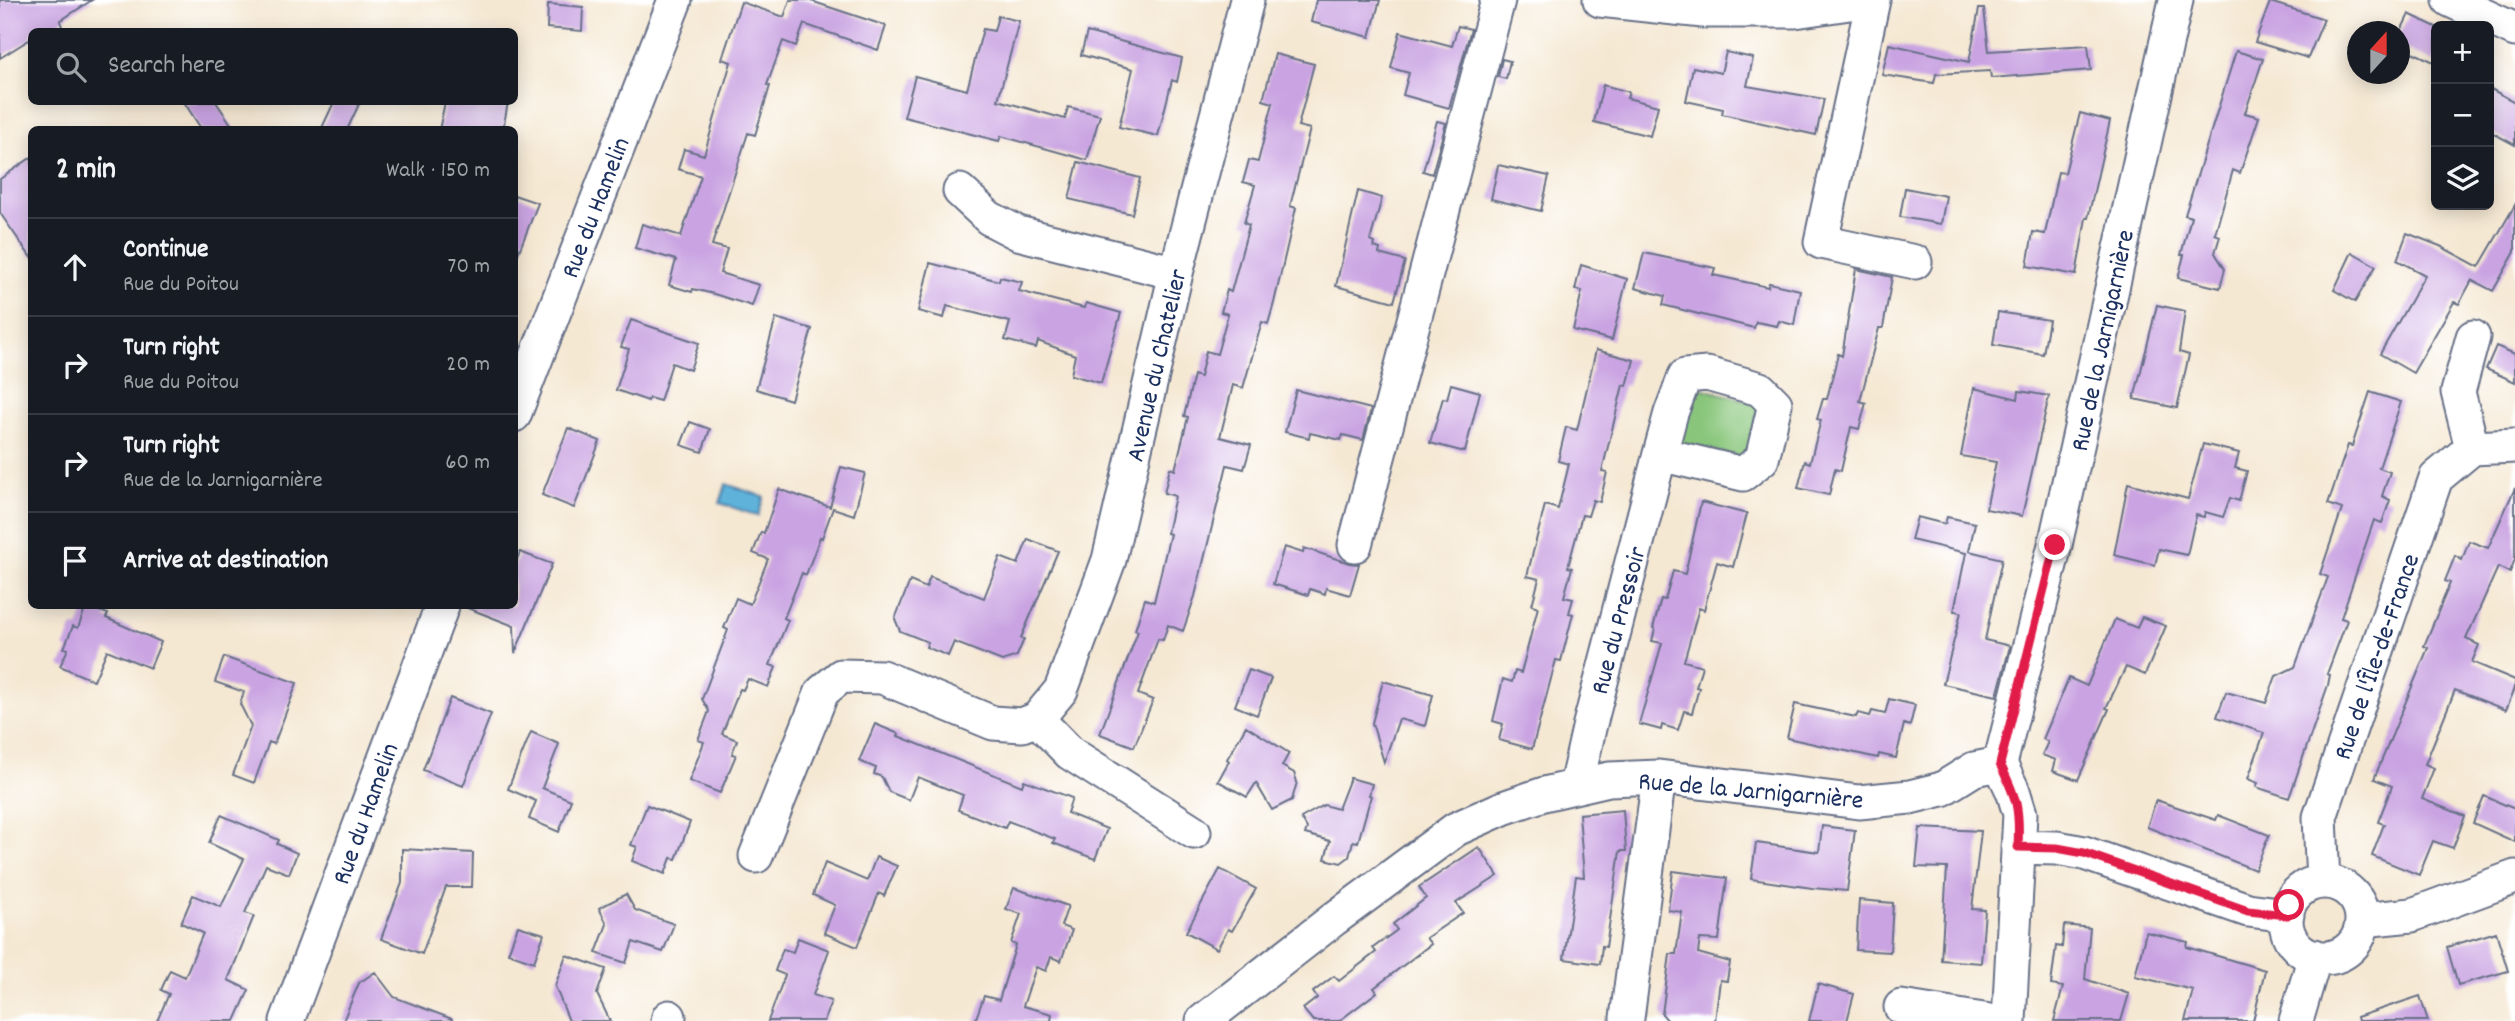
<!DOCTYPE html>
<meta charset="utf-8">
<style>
body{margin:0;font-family:Dekko,sans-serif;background:#242831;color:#f1f3f6}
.controls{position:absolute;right:21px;top:21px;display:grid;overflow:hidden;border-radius:10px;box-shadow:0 4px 18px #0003}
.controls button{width:63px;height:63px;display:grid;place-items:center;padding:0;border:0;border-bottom:2px solid #363941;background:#171b24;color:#f1f3f6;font:35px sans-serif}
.compass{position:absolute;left:2347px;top:21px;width:63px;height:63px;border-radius:50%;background:#171b24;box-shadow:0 4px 18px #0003;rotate:21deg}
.stop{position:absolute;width:21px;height:21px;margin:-16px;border:5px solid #e11d48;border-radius:50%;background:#fff}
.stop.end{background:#e11d48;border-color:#fff;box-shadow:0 2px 7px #0008}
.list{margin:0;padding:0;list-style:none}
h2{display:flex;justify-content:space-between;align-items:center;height:91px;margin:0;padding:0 28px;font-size:30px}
h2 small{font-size:23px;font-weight:400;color:#9ea1a6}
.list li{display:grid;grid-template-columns:46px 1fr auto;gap:21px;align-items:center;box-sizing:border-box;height:98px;padding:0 28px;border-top:2px solid #363941}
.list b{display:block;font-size:26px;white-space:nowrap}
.list p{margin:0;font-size:23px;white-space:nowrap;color:#9ea1a6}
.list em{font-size:23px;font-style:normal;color:#9ea1a6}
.icon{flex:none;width:38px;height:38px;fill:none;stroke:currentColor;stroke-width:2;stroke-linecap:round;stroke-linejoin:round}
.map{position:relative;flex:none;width:2515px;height:1021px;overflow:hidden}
.search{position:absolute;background:#171b24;box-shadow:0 4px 18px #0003;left:28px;top:28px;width:490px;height:77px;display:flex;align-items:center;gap:18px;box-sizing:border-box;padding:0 24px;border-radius:10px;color:#9ea1a6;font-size:26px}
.panel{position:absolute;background:#171b24;box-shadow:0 4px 18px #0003;left:28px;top:126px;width:490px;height:483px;border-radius:10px}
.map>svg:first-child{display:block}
.green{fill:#89c67c;stroke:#527a6d;stroke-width:2}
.water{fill:#5fb3db;stroke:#3d719c;stroke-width:2}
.building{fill:#caa4e2}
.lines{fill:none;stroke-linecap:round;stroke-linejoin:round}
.minor-casing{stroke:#677087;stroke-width:37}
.minor{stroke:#fff;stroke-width:33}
.route{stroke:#e11d48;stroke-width:9}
.labels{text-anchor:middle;stroke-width:6;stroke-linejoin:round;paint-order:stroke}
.street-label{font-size:26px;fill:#1b2f5e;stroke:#fff}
</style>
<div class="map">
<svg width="2515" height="1021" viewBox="0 0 2515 1021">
<rect width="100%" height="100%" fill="#fff"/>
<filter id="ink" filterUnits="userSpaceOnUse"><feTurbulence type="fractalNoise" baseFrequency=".0143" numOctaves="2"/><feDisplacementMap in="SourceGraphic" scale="14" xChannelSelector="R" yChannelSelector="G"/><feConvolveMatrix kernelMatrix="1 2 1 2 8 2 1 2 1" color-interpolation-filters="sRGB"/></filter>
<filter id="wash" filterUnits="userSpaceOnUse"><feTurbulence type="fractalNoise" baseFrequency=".00686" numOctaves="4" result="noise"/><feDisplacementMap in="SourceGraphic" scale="28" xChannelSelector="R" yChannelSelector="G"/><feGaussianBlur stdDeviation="1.57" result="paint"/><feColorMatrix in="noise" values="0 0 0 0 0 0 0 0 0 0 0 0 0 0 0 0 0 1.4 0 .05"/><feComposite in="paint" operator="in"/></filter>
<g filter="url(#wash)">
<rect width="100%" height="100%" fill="#f5e8d3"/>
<path class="green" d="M 1700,388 L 1759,404 L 1747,459 L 1680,443 L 1688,394 Z"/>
<path class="water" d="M 726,484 L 764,497 L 758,516 L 720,503 Z"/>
<g id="blocks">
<path class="building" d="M 0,0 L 92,0 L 60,21 L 64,32 L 32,32 L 32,38 L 0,58 Z
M 790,0 L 808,0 L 886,26 L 878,50 L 804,24 L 796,46 L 783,41 L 767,85 L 770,86 L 755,135 L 748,133 L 712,245 L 727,249 L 720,273 L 759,285 L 752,306 L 714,294 L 693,289 L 692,292 L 669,285 L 676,260 L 635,248 L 642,224 L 681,236 L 701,176 L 678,169 L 684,149 L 704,155 L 731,62 L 722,59 L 741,2 L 784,17 Z
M 1316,0 L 1380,0 L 1370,37 L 1311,22 Z
M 2270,2 L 2324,19 L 2308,58 L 2255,42 Z
M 548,4 L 583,7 L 582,31 L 547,28 Z
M 1979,9 L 1984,9 L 1989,51 L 2088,45 L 2091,70 L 1991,78 L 1990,71 L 1936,74 L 1934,83 L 1882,75 L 1889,44 L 1969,62 Z
M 2409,14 L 2436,27 L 2436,63 L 2399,46 L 2399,35 Z
M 998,16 L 1019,21 L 998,100 L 1065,119 L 1068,107 L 1100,115 L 1087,160 L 1001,136 L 999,141 L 904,117 L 915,76 L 967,90 L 983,29 L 994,31 Z
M 1458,26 L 1471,29 L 1449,108 L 1403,95 L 1409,73 L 1391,68 L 1400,32 L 1452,46 Z
M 1087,32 L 1182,58 L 1177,82 L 1172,80 L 1158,136 L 1119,127 L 1133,69 L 1081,55 Z
M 2236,51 L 2263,59 L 2245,113 L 2259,117 L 2240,173 L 2233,170 L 2215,234 L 2220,236 L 2215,253 L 2225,269 L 2220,288 L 2178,278 L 2184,255 L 2181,255 L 2191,217 L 2185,215 Z
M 1726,52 L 1753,58 L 1747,86 L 1824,99 L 1816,135 L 1722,114 L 1723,109 L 1686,101 L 1693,67 L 1721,73 Z
M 1275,54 L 1314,64 L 1298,126 L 1310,129 L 1290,206 L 1296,208 L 1274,303 L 1268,324 L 1262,322 L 1243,388 L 1233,385 L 1220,437 L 1251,445 L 1244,469 L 1227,465 L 1195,596 L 1183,631 L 1168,625 L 1163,640 L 1158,639 L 1138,694 L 1153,700 L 1134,747 L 1100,734 L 1138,631 L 1135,630 L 1145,599 L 1154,602 L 1170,534 L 1167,533 L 1175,496 L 1164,493 L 1170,468 L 1175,470 L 1188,417 L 1184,416 L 1194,375 L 1200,377 L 1206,351 L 1217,354 L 1228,314 L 1221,312 L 1227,290 L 1231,292 L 1249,225 L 1244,223 L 1255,185 L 1243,182 L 1249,160 L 1258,162 L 1266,130 L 1273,103 L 1263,100 Z
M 1502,59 L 1510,61 L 1506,79 L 1498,77 Z
M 1603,85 L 1629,92 L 1627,98 L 1658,106 L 1650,136 L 1594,122 Z
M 2489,88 L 2515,102 L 2515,145 L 2489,131 Z
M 184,102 L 216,102 L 235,130 L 202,130 Z
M 334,102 L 360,102 L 347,130 L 321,130 Z
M 445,102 L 508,102 L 503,130 L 439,130 Z
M 2080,113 L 2110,121 L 2088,218 L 2086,218 L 2076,275 L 2027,266 L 2033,232 L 2045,234 L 2058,172 L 2065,173 Z
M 1437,121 L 1446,123 L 1432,174 L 1423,171 Z
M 32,157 L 32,259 L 0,213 L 0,179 Z
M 1078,162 L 1140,178 L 1132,214 L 1069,199 Z
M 1498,165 L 1549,176 L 1541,211 L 1491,199 Z
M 1905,188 L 1946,196 L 1941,224 L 1900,217 Z
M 1358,191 L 1382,198 L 1370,241 L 1375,243 L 1374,247 L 1380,249 L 1379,254 L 1405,261 L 1394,302 L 1336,286 Z
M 514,195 L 538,203 L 516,259 L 514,259 Z
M 2515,205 L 2515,252 L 2493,291 L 2472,280 L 2459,304 L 2454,302 L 2413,373 L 2380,354 L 2425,275 L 2397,260 L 2407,233 L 2440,246 L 2479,267 Z
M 2352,252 L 2376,266 L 2355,302 L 2334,290 Z
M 1644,253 L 1715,268 L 1713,275 L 1768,287 L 1769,283 L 1800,290 L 1794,325 L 1779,321 L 1777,326 L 1756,322 L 1754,328 L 1663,305 L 1665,296 L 1635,288 Z
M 930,263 L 999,281 L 1000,277 L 1022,282 L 1019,291 L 1084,308 L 1086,303 L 1121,313 L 1101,383 L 1071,375 L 1075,355 L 1038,341 L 1036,348 L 1005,340 L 1010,322 L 947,306 L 944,318 L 918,311 Z
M 1581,265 L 1627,279 L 1612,340 L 1573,330 L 1582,291 L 1575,290 Z
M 1856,269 L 1892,277 L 1883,328 L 1879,328 L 1860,401 L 1866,403 L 1859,429 L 1851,427 L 1841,471 L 1835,469 L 1829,495 L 1798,488 L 1805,461 L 1810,463 L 1821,420 L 1817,419 L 1823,399 L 1827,399 L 1838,354 L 1842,356 Z
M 2157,305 L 2185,311 L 2179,352 L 2189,355 L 2177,408 L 2134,399 Z
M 1998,312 L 2049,320 L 2043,354 L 1993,345 Z
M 776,318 L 812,329 L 791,400 L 756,389 Z
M 631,320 L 699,343 L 690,370 L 672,363 L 660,401 L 649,398 L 648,401 L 616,390 L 629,349 L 621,347 Z
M 2496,346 L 2515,354 L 2515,382 L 2486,369 Z
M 1596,350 L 1634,360 L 1627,386 L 1623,385 L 1610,438 L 1602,471 L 1607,472 L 1600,502 L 1593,500 L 1588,516 L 1582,515 L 1568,567 L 1572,568 L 1564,597 L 1573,599 L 1569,613 L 1573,614 L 1561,661 L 1556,660 L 1532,749 L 1499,740 L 1503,724 L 1493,721 L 1503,679 L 1512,682 L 1515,671 L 1521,673 L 1538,607 L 1532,605 L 1539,579 L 1527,576 L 1545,505 L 1558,509 L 1569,464 L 1558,461 L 1566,427 L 1577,430 Z
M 1451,384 L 1480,392 L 1465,452 L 1430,443 L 1443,398 L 1447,399 Z
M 1974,388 L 2018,399 L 2019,391 L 2049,396 L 2022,516 L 1986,509 L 1996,462 L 1961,456 Z
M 1296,390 L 1371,409 L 1363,440 L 1343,435 L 1341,440 L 1310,433 L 1309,438 L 1285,432 Z
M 2370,392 L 2401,402 L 2379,468 L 2390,472 L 2382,496 L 2390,500 L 2382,523 L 2374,520 L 2341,618 L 2347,620 L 2327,674 L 2330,675 L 2328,685 L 2289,798 L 2256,787 L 2258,783 L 2248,779 L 2264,733 L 2217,717 L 2226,692 L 2266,703 L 2276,676 L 2295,667 L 2328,577 L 2320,574 L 2342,509 L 2328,504 L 2348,445 L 2352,446 Z
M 690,422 L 710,429 L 702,452 L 681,445 Z
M 568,428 L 600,441 L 574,508 L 542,495 Z
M 2203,444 L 2239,453 L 2235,468 L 2247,471 L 2239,501 L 2230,498 L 2223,517 L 2205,512 L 2204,517 L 2196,515 L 2187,555 L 2159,549 L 2155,565 L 2114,555 L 2128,483 L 2188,499 Z
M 841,467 L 865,473 L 854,515 L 833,508 L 822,538 L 820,537 L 806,575 L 802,573 L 784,618 L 788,620 L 770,665 L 776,667 L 768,687 L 748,679 L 743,690 L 740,689 L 722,734 L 737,740 L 732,754 L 736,755 L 720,793 L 689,781 L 704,742 L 698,740 L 709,711 L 702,699 L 728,630 L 724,628 L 736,598 L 750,604 L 768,559 L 753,553 L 761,532 L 764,533 L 779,489 L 830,507 Z
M 2515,488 L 2515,559 L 2510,572 L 2498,567 L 2466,639 L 2479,645 L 2472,662 L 2515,680 L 2515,688 L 2506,710 L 2455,690 L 2425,764 L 2434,768 L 2422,799 L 2465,816 L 2453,848 L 2433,841 L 2419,875 L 2372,856 L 2384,824 L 2378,822 L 2392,786 L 2374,779 L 2428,648 L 2424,646 L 2450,583 L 2445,581 L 2455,556 L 2462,560 L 2469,541 L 2488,548 Z
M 1701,502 L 1747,514 L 1733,567 L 1717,562 L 1704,610 L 1699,608 L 1684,661 L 1702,666 L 1696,687 L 1699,688 L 1692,713 L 1684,711 L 1678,730 L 1662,725 L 1661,730 L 1639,724 L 1662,643 L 1652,641 L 1655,629 L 1653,628 L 1661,599 L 1665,600 L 1673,571 L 1685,574 Z
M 1917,517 L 1945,524 L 1947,517 L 1975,523 L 1969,551 L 2002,559 L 1985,640 L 2010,646 L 1997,696 L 1943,684 L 1961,612 L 1954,611 L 1966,553 L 1911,540 Z
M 1028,539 L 1058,551 L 1021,638 L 1024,639 L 1017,656 L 1002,661 L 954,642 L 948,656 L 926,647 L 928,642 L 900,631 L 895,619 L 910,581 L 926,588 L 930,577 L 984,598 L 1000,557 L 1018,564 Z
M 1284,547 L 1303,553 L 1304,548 L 1349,563 L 1359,564 L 1350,595 L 1326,588 L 1325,594 L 1310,589 L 1308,595 L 1273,584 Z
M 520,552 L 552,564 L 515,653 L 514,626 L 465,607 L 514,606 L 514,567 Z
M 86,606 L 108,614 L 106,618 L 161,642 L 150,668 L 107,650 L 94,681 L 60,666 L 68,649 L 64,648 L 73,626 L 78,628 Z
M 2142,617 L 2166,626 L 2145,675 L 2126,667 L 2106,708 L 2109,709 L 2078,780 L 2053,771 L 2056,760 L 2042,755 L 2048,742 L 2043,739 L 2069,678 L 2087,686 L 2115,619 L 2137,628 Z
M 224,657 L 297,683 L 274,744 L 269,742 L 254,783 L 233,775 L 251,726 L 240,704 L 244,692 L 215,682 Z
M 1249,670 L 1271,678 L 1257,715 L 1235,706 Z
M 1383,681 L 1433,695 L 1425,726 L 1399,719 L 1384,762 L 1372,723 Z
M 450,698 L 491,714 L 463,786 L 423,770 Z
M 1889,699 L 1915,705 L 1910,726 L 1904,724 L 1896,758 L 1879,754 L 1878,758 L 1787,738 L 1795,704 L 1856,717 L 1858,713 L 1870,716 L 1872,711 L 1885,714 Z
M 875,724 L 899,734 L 898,736 L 1022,786 L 1024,780 L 1072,798 L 1067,813 L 1107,829 L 1095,859 L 1053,843 L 1055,839 L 1008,821 L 1005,828 L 958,810 L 963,795 L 918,777 L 909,800 L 889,792 L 882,777 L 874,774 L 876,768 L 859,761 Z
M 1246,726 L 1289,753 L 1282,766 L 1294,773 L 1297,782 L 1292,800 L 1272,810 L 1256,783 L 1247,797 L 1218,781 L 1229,761 L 1227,759 Z
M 531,732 L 559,744 L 542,788 L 571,800 L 559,832 L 529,819 L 536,801 L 508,789 Z
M 1350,778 L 1372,784 L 1369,795 L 1371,796 L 1358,842 L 1353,841 L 1349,857 L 1341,863 L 1325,859 L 1330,841 L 1305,834 L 1307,828 L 1301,818 L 1324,805 L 1338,809 Z
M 2484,796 L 2515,809 L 2515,842 L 2473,823 Z
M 2156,800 L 2216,820 L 2218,815 L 2269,835 L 2255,870 L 2147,827 Z
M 647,805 L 690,822 L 676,859 L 671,858 L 665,874 L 632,861 L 637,847 L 631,845 Z
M 1623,810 L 1626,851 L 1620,851 L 1606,947 L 1602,946 L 1600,964 L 1564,959 L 1576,876 L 1584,877 L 1579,814 Z
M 221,815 L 279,840 L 277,844 L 297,853 L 289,874 L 266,865 L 245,913 L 254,916 L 228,980 L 249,990 L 235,1021 L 157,1021 L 169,994 L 161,990 L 170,970 L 185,977 L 203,933 L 181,923 L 193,895 L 221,907 L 244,859 L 209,843 Z
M 1822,826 L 1855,830 L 1847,891 L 1812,888 L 1751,879 L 1756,843 L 1819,852 Z
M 1920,828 L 1981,831 L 1972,909 L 1985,910 L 1981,963 L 1941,960 L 1947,868 L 1916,867 Z
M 1479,847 L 1498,876 L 1456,903 L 1463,913 L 1426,938 L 1431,944 L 1374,988 L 1377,992 L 1339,1021 L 1313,1021 L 1303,1009 L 1317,998 L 1313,992 L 1334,976 L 1339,981 L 1376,952 L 1373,948 L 1397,930 L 1393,924 L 1426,898 L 1419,887 Z
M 402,849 L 473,853 L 472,887 L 446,887 L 422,954 L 381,939 L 402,883 Z
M 876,857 L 897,866 L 884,896 L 879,893 L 857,947 L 824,933 L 835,905 L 813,895 L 825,863 L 867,881 Z
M 1220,869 L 1256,889 L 1232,931 L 1228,929 L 1217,949 L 1186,932 Z
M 1673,871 L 1727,878 L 1719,940 L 1700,939 L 1698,953 L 1730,962 L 1727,981 L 1720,980 L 1715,1021 L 1668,1021 L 1662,1014 L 1670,954 L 1676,954 L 1682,912 L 1668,910 Z
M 1014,888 L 1068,906 L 1061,926 L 1072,930 L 1061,961 L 1051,957 L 1046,971 L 1036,967 L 1023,1006 L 1052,1014 L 1051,1021 L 975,1021 L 984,996 L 999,1000 L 1016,945 L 1011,943 L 1021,914 L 1006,909 Z
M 626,894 L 635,910 L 674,924 L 663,952 L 633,942 L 626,963 L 596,953 L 607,924 L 599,908 Z
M 1859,900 L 1893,903 L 1890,952 L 1856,950 Z
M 2064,925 L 2090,928 L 2085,979 L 2129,994 L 2121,1021 L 2054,1021 L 2063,987 L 2051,985 L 2056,946 L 2062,947 Z
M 518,926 L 544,934 L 534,962 L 508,953 Z
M 2146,932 L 2188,942 L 2187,947 L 2265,970 L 2253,1021 L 2185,1021 L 2193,990 L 2135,976 Z
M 2496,932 L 2508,971 L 2458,985 L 2447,947 Z
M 798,938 L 829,950 L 813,995 L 831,1001 L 824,1021 L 768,1021 L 785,975 L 775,971 L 783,949 L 793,952 Z
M 566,955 L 606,969 L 597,994 L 610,1021 L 569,1021 L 555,986 Z
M 375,972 L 394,997 L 452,1019 L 452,1021 L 343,1021 L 359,983 Z
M 1818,984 L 1854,994 L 1847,1021 L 1809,1021 Z
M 2420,996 L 2428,1021 L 2358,1021 L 2357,1017 Z"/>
</g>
</g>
<g filter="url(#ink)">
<use href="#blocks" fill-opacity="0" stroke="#677087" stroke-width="2"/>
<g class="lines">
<g class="minor-casing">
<path id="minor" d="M 1600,0 L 1703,11 L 1795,11 L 1870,0
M 1873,0 L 1821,242 L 1915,262
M 2450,0 L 2515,30
M 960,191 L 989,218 L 1018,233 L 1176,273
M 514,415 L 675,0
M 2472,448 L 2458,392 L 2473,337
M 1355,545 L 1498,0
M 1037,719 L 1070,753 L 1194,832
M 2000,764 L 2055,545 L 2176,0
M 2000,764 L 2013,791 L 2020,814 L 2009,1021
M 1576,786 L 1590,724 L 1660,454 L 1671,413 L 1685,376 L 1707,374 L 1760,389 L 1775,404 L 1762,459 L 1743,474 L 1660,454
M 2018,847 L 2057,848 L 2084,853 L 2248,910 L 2287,915
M 756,856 L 822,692 L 841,676 L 882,677 L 993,723 L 1022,725 L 1037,719 L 1061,690 L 1109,560 L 1176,273 L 1247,0
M 2323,882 L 2320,817 L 2436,478 L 2472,448 L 2515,446
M2286 920a38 38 0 1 1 76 0a38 38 0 1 1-76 0Z
M 2362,920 L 2412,915 L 2515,877
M 1901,1007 L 1990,1021
M 1627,1018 L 1659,777
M 287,1021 L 442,606
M 668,1021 L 669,1017
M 1203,1021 L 1334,919 L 1456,829 L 1503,808 L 1544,794 L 1609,779 L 1659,777 L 1859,802 L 1910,797 L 1942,789 L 1974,769 L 2000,764
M 2296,1021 L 2315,956"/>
</g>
<use href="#minor" class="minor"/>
</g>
</g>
<g class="lines" filter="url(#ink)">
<path class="route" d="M 2055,545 L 2000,764 C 2017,799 2020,808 2018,847 L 2057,848 L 2084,853 L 2248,911 L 2287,915 L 2289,905"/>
</g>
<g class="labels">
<g class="street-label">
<text transform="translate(594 207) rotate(-69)" y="9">Rue du Hamelin</text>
<text transform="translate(2101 340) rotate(-78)" y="9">Rue de la Jarnigarnière</text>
<text transform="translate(1155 365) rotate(-77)" y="9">Avenue du Chatelier</text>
<text transform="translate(1617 620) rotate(-75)" y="9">Rue du Pressoir</text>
<text transform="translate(2375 656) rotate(-71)" y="9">Rue de l'Île-de-France</text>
<text transform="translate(1751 789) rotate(5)" y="9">Rue de la Jarnigarnière</text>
<text transform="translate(364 813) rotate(-70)" y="9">Rue du Hamelin</text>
</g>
</g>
</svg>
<div class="controls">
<button>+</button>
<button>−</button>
<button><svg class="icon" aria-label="layers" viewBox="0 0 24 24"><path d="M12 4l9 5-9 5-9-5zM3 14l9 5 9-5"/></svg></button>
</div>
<svg class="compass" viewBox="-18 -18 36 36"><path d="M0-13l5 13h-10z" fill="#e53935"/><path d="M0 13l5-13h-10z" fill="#9ea1a6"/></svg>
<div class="stop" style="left:2289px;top:905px"></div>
<div class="stop end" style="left:2055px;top:545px"></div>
<div class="search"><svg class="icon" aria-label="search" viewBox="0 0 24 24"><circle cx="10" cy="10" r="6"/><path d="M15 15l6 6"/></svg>Search here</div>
<section class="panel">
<h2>2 min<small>Walk · 150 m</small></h2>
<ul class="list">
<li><svg class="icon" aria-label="ahead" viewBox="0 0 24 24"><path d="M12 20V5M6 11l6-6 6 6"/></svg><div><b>Continue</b><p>Rue du Poitou</p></div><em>70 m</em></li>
<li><svg class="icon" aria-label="right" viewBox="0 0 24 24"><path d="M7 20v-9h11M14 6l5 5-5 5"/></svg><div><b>Turn right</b><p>Rue du Poitou</p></div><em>20 m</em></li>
<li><svg class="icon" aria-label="right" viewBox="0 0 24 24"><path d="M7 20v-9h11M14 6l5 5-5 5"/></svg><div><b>Turn right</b><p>Rue de la Jarnigarnière</p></div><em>60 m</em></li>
<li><svg class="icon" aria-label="arrive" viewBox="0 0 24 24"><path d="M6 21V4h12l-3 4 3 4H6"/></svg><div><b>Arrive at destination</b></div></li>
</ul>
</section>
</div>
